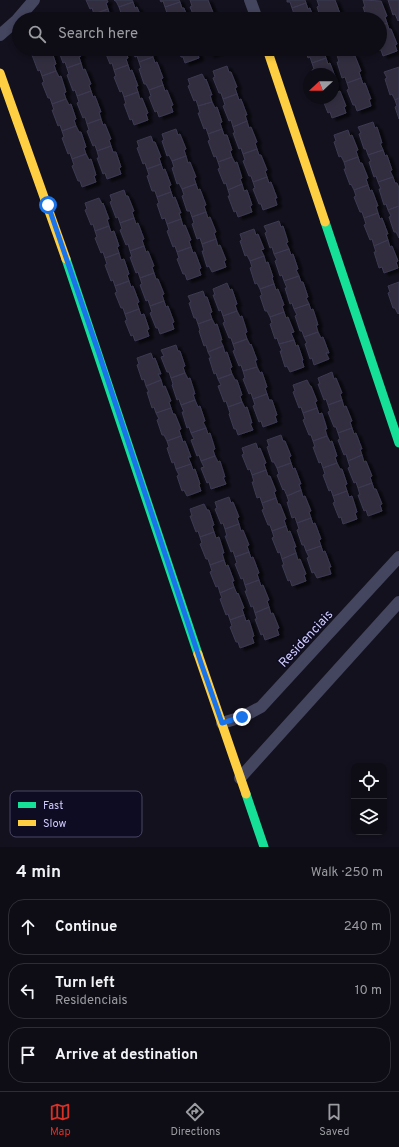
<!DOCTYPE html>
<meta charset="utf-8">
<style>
body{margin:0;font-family:Overpass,sans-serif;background:#1c1b23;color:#f1f3f6}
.controls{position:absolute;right:12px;bottom:12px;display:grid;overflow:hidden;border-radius:8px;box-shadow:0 2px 6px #0003}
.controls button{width:36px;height:36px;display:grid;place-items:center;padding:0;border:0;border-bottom:1px solid #2e2d35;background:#0e0d16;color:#f1f3f6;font:20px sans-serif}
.compass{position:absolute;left:303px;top:68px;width:36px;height:36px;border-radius:50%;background:#0e0d16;box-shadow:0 2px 6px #0003;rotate:248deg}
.stop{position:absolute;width:12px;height:12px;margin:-9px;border:3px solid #1a73e8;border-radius:50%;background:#fff}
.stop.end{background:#1a73e8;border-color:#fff;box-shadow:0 1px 4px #0008}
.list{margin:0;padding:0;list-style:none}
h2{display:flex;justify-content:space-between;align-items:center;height:52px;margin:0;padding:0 16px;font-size:17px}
h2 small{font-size:13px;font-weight:400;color:#9b9ca1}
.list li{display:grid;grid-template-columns:26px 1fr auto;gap:12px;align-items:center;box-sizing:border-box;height:56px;margin:0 8px 8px;padding:0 8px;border:1px solid #2e2d35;border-radius:16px}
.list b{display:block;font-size:15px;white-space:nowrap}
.list p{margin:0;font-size:13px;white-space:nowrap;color:#9b9ca1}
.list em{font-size:13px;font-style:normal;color:#9b9ca1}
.icon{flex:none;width:22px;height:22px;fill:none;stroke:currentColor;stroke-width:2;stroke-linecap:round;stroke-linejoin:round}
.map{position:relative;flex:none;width:399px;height:847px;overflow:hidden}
.search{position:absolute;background:#0e0d16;box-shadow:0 2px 6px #0003;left:12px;right:12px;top:12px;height:44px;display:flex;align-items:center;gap:10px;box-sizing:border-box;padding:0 14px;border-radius:22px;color:#9b9ca1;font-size:15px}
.sheet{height:244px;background:#0e0d16}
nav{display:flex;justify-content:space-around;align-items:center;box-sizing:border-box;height:56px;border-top:1px solid #2e2d35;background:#0e0d16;font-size:11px;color:#9b9ca1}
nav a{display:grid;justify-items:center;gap:2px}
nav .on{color:#d93025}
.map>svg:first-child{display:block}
.building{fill:#302e3f;stroke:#3d3a52;filter:url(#shadow)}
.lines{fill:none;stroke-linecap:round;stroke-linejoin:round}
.street{stroke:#44455e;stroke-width:12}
.fast{stroke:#16e098;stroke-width:9}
.slow{stroke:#ffcf43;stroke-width:9}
.route{stroke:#1a73e8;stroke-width:5}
.labels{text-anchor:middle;stroke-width:3;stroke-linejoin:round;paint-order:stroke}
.street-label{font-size:13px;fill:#d0ccff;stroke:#0e0c22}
.key{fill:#0e0c22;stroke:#484664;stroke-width:1}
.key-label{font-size:11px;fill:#d0ccff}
</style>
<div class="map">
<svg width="399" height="847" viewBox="0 0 399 847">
<defs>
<filter id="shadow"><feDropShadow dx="4.5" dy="2.5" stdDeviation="1" flood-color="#0009"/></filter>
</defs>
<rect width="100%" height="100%" fill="#12111d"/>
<path class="building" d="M 86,0 L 107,0 L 108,2 L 106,3 L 108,9 L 94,14 L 92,8 L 90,9 Z
M 114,0 L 132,0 L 133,2 L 119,7 L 116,1 L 115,1 Z
M 160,0 L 179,0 L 180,2 L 165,7 L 163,1 L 161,2 Z
M 190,0 L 208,0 L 214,15 L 212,16 L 213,19 L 195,19 L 190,7 L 192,6 Z
M 287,0 L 305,0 L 306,3 L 292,8 L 290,2 L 287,2 Z
M 317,0 L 335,0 L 341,16 L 339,16 L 340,19 L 321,19 L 317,7 L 319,6 Z
M 363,0 L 381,1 L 387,16 L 385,17 L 387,23 L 380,26 L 380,19 L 367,19 L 363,7 L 365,7 Z
M 388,0 L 399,0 L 399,20 L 398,21 L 395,14 L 393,15 Z
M 133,2 L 135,8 L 137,7 L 142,19 L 121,19 L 119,13 L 121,13 L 119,7 Z
M 180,2 L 182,8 L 184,8 L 188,19 L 167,19 L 165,14 L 167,13 L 165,7 Z
M 306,3 L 308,9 L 310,8 L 314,19 L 294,19 L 292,14 L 294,14 L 292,8 Z
M 108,9 L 110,16 L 113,15 L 114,19 L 96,19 L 94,14 Z
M 387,23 L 389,29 L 391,29 L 397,44 L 395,45 L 397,51 L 383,56 L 381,50 L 379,50 L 378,49 L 380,49 L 380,26 Z
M 33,49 L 51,49 L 56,64 L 54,65 L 56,71 L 42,76 L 40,70 L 38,71 L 32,55 L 34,54 Z
M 58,49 L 78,49 L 81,56 L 79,57 L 81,63 L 67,68 L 65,62 L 63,63 Z
M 104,49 L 125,49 L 128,58 L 126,59 L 128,65 L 114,70 L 112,63 L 110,64 Z
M 132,49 L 152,49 L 153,50 L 151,51 L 153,57 L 139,62 L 137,56 L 135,57 Z
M 178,49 L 199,49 L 199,51 L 197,51 L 199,58 L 185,63 L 183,57 L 181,57 Z
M 208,49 L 224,49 L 224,50 L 210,55 Z
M 305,49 L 325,49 L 326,51 L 324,52 L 326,58 L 312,63 L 310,57 L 308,58 Z
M 332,49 L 351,49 L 351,50 L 337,55 L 335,49 Z
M 351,50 L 353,56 L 355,56 L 361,71 L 359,72 L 361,78 L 347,83 L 345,77 L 342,78 L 337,62 L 339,62 L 337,55 Z
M 153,57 L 155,63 L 157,62 L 163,78 L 161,79 L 163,85 L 149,90 L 146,84 L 144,84 L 139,69 L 141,68 L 139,62 Z
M 326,58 L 328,64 L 330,63 L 336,79 L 334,79 L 336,86 L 333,87 L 333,74 L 314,74 L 312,70 L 314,69 L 312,63 Z
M 81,63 L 83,70 L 85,69 L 91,84 L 89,85 L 91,91 L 77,96 L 75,90 L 73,91 L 67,75 L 69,74 L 67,68 Z
M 128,65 L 130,71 L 132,70 L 138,86 L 136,86 L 138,92 L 124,97 L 122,91 L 120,92 L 114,77 L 116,76 L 114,70 Z
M 227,66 L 229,72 L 231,72 L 237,87 L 235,88 L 237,94 L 223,99 L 221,93 L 219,93 L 213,78 L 215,77 L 213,71 Z
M 399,67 L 399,98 L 395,100 L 392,94 L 390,95 L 385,79 L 387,78 L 384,72 Z
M 56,71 L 59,77 L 61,76 L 66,92 L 64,93 L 66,99 L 52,104 L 50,98 L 48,98 L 42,83 L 44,82 L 42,76 Z
M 202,74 L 205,80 L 206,79 L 212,95 L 210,95 L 212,102 L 198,106 L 196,100 L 194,101 L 188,86 L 190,85 L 188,79 Z
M 361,78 L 363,84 L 365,83 L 371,99 L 369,99 L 371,106 L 357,111 L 355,105 L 353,105 L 347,90 L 349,89 L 347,83 Z
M 163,85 L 165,91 L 167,90 L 173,105 L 171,106 L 173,112 L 159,117 L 157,111 L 155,112 L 149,97 L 151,96 L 149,90 Z
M 336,86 L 338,92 L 340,91 L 346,106 L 344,107 L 346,113 L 332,118 L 330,112 L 328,113 L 322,98 L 333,98 L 333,87 Z
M 91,91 L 93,97 L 95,96 L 101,112 L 99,112 L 101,119 L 87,124 L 85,117 L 83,118 L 77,103 L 79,102 L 77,96 Z
M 138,92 L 140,99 L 142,98 L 148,113 L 146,114 L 148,120 L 134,125 L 132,119 L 130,120 L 124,104 L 126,104 L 124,97 Z
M 237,94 L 239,100 L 241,99 L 247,115 L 245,115 L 247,121 L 233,127 L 231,120 L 229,121 L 223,106 L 225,105 L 223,99 Z
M 399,98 L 399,119 L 395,107 L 397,106 L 395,100 Z
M 66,99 L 69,105 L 71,104 L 76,119 L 74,120 L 76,126 L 62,131 L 60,125 L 58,126 L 52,110 L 54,110 L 52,104 Z
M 212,102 L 215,108 L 217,107 L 222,122 L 220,123 L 222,129 L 208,134 L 206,128 L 204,129 L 198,113 L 200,113 L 198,106 Z
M 101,119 L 103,125 L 105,124 L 111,139 L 109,140 L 111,146 L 97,151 L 95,145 L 93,146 L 87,131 L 89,130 L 87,124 Z
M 247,121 L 249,128 L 251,127 L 257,142 L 255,143 L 257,149 L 243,154 L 241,148 L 239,149 L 233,133 L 235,133 L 233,127 Z
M 373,122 L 375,128 L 377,127 L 382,143 L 380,143 L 383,150 L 368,155 L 366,149 L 364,149 L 359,134 L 361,133 L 358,127 Z
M 76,126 L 79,132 L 81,132 L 86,147 L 84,148 L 86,154 L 72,159 L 70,153 L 68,154 L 62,138 L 64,137 L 62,131 Z
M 176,129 L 178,135 L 180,134 L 186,149 L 184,150 L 186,156 L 172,161 L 169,155 L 167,156 L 162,141 L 164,140 L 162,134 Z
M 222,129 L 224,135 L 227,135 L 232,150 L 230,151 L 232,157 L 218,162 L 216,156 L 214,157 L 208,141 L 210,140 L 208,134 Z
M 348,130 L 350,136 L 352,135 L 358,150 L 356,151 L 358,157 L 344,162 L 341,156 L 339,157 L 334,142 L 336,141 L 334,135 Z
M 151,136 L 153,142 L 155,142 L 161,157 L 159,158 L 161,164 L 147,169 L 145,163 L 143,164 L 137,148 L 139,147 L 137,141 Z
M 111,146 L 113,152 L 116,152 L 121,167 L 119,168 L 121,174 L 107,179 L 105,173 L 103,174 L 97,158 L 99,158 L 97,151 Z
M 257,149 L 259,155 L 261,155 L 267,170 L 265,171 L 267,177 L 253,182 L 251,176 L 249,176 L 243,161 L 245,160 L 243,154 Z
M 383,150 L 385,156 L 387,155 L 392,170 L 390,171 L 393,177 L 378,182 L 376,176 L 374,177 L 369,162 L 371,161 L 368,155 Z
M 86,154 L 89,160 L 91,159 L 96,175 L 94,176 L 96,182 L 82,187 L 80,181 L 78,181 L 72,166 L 74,165 L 72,159 Z
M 186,156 L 188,163 L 190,162 L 196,177 L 194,178 L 196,184 L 182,189 L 179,183 L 177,184 L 172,168 L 174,167 L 172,161 Z
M 232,157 L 235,163 L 237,162 L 242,178 L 240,179 L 242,184 L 228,190 L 226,183 L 224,184 L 218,169 L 220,168 L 218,162 Z
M 358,157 L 360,163 L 362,163 L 368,178 L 366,179 L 368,185 L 354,190 L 351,184 L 350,185 L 344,169 L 346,169 L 344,162 Z
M 161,164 L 163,170 L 165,169 L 171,185 L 169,186 L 171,192 L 157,197 L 155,191 L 152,191 L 147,176 L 149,175 L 147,169 Z
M 267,177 L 269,183 L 271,182 L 277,198 L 275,198 L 277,205 L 263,210 L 261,204 L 259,204 L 253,189 L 255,188 L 253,182 Z
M 393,177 L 395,183 L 397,183 L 399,188 L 399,206 L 388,210 L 386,204 L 384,205 L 379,189 L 381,189 L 378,182 Z
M 196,184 L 198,190 L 200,189 L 206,205 L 204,206 L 206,212 L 192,217 L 190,211 L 187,211 L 182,196 L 184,195 L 182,189 Z
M 242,184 L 244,191 L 247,190 L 252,205 L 250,206 L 252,212 L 238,217 L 236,211 L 234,212 L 228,196 L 230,196 L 228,190 Z
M 368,185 L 370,191 L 372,190 L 378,206 L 376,206 L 378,213 L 364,218 L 362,212 L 360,212 L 354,197 L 356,196 L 354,190 Z
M 124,190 L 126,196 L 128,196 L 134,211 L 132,212 L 134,218 L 120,223 L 118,217 L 116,218 L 110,202 L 112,201 L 110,195 Z
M 171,192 L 173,198 L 175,197 L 181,213 L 179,213 L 181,219 L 167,224 L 165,218 L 162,219 L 157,204 L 159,203 L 157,197 Z
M 99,198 L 102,204 L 103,203 L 109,219 L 107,219 L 109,226 L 95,231 L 93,224 L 91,225 L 85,210 L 87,209 L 85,203 Z
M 399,206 L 399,238 L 396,232 L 394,232 L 389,217 L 391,216 L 388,210 Z
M 206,212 L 208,218 L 210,217 L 216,232 L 214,233 L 216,239 L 202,244 L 200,238 L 197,239 L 192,224 L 194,223 L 192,217 Z
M 378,213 L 380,219 L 382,218 L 388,234 L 386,234 L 388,240 L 374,246 L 372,239 L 370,240 L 364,225 L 366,224 L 364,218 Z
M 134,218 L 136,224 L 138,223 L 144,239 L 142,240 L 144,246 L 130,251 L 128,244 L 126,245 L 120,230 L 122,229 L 120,223 Z
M 181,219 L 183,226 L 185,225 L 191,240 L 189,241 L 191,247 L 177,252 L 175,246 L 173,247 L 167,231 L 169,230 L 167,224 Z
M 279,221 L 281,227 L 283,226 L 288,242 L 286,243 L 289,249 L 274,254 L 272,247 L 270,248 L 265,233 L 267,232 L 264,226 Z
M 109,226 L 111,232 L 114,231 L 119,246 L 117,247 L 119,253 L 105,258 L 103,252 L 101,253 L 95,238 L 97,237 L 95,231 Z
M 254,229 L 256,235 L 258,234 L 264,249 L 261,250 L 264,256 L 250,261 L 247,255 L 245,256 L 240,241 L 242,240 L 240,234 Z
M 216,239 L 218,246 L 220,245 L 226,260 L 224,261 L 226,267 L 212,272 L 209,266 L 207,267 L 202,251 L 204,251 L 202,244 Z
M 388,240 L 390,247 L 392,246 L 398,261 L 396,262 L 398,268 L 384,273 L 382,267 L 379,268 L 374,252 L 376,252 L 374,246 Z
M 144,246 L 146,252 L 148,251 L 154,266 L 152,267 L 154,273 L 140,278 L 138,272 L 136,273 L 130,257 L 132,257 L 130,251 Z
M 191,247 L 193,253 L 195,252 L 201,268 L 199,269 L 201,275 L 187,280 L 185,274 L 183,274 L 177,259 L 179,258 L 177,252 Z
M 289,249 L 291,255 L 293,254 L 298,269 L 296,270 L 299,276 L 284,281 L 282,275 L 280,276 L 275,261 L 277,260 L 274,254 Z
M 119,253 L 121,260 L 124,259 L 129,274 L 127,275 L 129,281 L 115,286 L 113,280 L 111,281 L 105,265 L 107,264 L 105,258 Z
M 264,256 L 266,263 L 268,262 L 273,277 L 272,278 L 274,284 L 260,289 L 257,283 L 255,284 L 250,268 L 252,267 L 250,261 Z
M 154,273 L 156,279 L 158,279 L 164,294 L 162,295 L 164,301 L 150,306 L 148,300 L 146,301 L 140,285 L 142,284 L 140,278 Z
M 299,276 L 301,282 L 303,282 L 308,297 L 306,298 L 309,304 L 294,309 L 292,303 L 290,304 L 285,288 L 287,288 L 284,281 Z
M 129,281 L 131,287 L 133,286 L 139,302 L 137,303 L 139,309 L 125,314 L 123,308 L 121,308 L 115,293 L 117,292 L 115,286 Z
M 399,282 L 399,313 L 398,314 L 395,308 L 393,308 L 388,293 L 390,292 L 388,286 Z
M 227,283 L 230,290 L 232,289 L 237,304 L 235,305 L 237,311 L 223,316 L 221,310 L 219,311 L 213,295 L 215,295 L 213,289 Z
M 274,284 L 276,290 L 278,289 L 284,305 L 282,306 L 284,312 L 270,317 L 267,311 L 265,311 L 260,296 L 262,295 L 260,289 Z
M 203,291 L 205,297 L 207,297 L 212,312 L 210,313 L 212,319 L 198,324 L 196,318 L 194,318 L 189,303 L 191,302 L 188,296 Z
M 164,301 L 166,307 L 168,306 L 174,322 L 172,323 L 174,329 L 160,334 L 158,328 L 156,328 L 150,313 L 152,312 L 150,306 Z
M 309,304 L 311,310 L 313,309 L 318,325 L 316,325 L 318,332 L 304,337 L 302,331 L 300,331 L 295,316 L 297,315 L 294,309 Z
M 139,309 L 141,315 L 144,314 L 149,329 L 147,330 L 149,336 L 135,341 L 133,335 L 131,336 L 125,321 L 127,320 L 125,314 Z
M 237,311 L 240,317 L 242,316 L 247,332 L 245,333 L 247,339 L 233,344 L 231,338 L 229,338 L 223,323 L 225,322 L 223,316 Z
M 284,312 L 286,318 L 288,317 L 294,332 L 291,333 L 294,340 L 279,344 L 277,338 L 275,339 L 270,324 L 272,323 L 270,317 Z
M 212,319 L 215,325 L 217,324 L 222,340 L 220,340 L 223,346 L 208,352 L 206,345 L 204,346 L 199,331 L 200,330 L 198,324 Z
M 318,332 L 321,338 L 323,337 L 329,353 L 326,353 L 329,359 L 314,365 L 312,358 L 310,359 L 305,344 L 307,343 L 304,337 Z
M 247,339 L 250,345 L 251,344 L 257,360 L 255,360 L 257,367 L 243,371 L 241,365 L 239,366 L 233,351 L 235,350 L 233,344 Z
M 294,340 L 296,346 L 298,345 L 303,360 L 302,361 L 304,367 L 290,372 L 287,366 L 285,367 L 280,351 L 282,351 L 279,344 Z
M 176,345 L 178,351 L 180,351 L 185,366 L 183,367 L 185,373 L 171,378 L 169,372 L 167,372 L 161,357 L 164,356 L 161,350 Z
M 223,346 L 225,353 L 227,352 L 232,367 L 230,368 L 232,374 L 218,379 L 216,373 L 214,374 L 209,358 L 211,358 L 208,352 Z
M 151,353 L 153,359 L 155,358 L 161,374 L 158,374 L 161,380 L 146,386 L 144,379 L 142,380 L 137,365 L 139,364 L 137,358 Z
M 257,367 L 260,373 L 262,372 L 267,387 L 265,388 L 267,394 L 253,399 L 251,393 L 249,394 L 243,379 L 245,378 L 243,371 Z
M 332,372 L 334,379 L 336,378 L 342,393 L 340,394 L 342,400 L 328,405 L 326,399 L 324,400 L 318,384 L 320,384 L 318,378 Z
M 185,373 L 188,379 L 190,378 L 195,394 L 193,394 L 195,400 L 181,405 L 179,399 L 177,400 L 172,385 L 173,384 L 171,378 Z
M 232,374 L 235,380 L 237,380 L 242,395 L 240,396 L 242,402 L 228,407 L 226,401 L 224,402 L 218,386 L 221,385 L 218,379 Z
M 161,380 L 163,387 L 165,386 L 171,401 L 169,402 L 171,408 L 156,413 L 154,407 L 152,408 L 147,392 L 149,392 L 146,386 Z
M 307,380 L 310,386 L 311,386 L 317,401 L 315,402 L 317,408 L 303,413 L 301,407 L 299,408 L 293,392 L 295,391 L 293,385 Z
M 267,394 L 269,400 L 272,400 L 277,415 L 275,416 L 277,422 L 263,427 L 261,421 L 259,422 L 253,406 L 255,405 L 253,399 Z
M 195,400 L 198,407 L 200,406 L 205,421 L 203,422 L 206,428 L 191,433 L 189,427 L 187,428 L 182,412 L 184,412 L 181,405 Z
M 342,400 L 344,407 L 346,406 L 352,421 L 350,422 L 352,428 L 338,433 L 336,427 L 334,427 L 328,412 L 330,411 L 328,405 Z
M 242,402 L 245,408 L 247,407 L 252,423 L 250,423 L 253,430 L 238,435 L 236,429 L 234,429 L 229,414 L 230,413 L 228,407 Z
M 171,408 L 173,414 L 175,414 L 181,429 L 179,430 L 181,436 L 167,441 L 164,435 L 162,435 L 157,420 L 159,419 L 156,413 Z
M 317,408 L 319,414 L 322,413 L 327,429 L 325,429 L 327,436 L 313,441 L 311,435 L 309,435 L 303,420 L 305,419 L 303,413 Z
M 206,428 L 208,434 L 210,433 L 215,449 L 213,450 L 215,456 L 201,461 L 199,455 L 197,456 L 191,440 L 194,439 L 191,433 Z
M 352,428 L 354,434 L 356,433 L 362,449 L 360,449 L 362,455 L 348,461 L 346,454 L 344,455 L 338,440 L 340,439 L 338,433 Z
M 281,435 L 283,441 L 285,441 L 291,456 L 289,457 L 291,463 L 277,468 L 274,462 L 272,462 L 267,447 L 269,446 L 267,440 Z
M 181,436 L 183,442 L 185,441 L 191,457 L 188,457 L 191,464 L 176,469 L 174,462 L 172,463 L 167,448 L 169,447 L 167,441 Z
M 327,436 L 330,442 L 332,441 L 337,456 L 335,457 L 337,463 L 323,468 L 321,462 L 319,463 L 313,447 L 315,447 L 313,441 Z
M 256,443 L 258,449 L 260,448 L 266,463 L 264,464 L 266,470 L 252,475 L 250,469 L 248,470 L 242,455 L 244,454 L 242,448 Z
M 362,455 L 364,462 L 366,461 L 372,476 L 370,477 L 372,483 L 358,488 L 356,482 L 354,483 L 348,468 L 350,467 L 348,461 Z
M 215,456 L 218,462 L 220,461 L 225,477 L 223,477 L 226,484 L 211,489 L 209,482 L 207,483 L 201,468 L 204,467 L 201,461 Z
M 291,463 L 293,469 L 295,468 L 301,484 L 299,484 L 301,490 L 287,496 L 284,489 L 283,490 L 277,475 L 279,474 L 277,468 Z
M 337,463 L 340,469 L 342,469 L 347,484 L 345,485 L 347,491 L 333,496 L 331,490 L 329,491 L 323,475 L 325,474 L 323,468 Z
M 191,464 L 193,470 L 195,469 L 200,484 L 199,485 L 201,491 L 187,496 L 184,490 L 182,491 L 177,476 L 179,475 L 176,469 Z
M 266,470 L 268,476 L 270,476 L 276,491 L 274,492 L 276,498 L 262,503 L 260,497 L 257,498 L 252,482 L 254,482 L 252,475 Z
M 372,483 L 374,489 L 376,489 L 382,504 L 380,505 L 382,511 L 368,516 L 366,510 L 364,511 L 358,495 L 360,495 L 358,488 Z
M 301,490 L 303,497 L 305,496 L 311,511 L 309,512 L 311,518 L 297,523 L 295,517 L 292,518 L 287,502 L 289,502 L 287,496 Z
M 347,491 L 349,497 L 352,496 L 357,512 L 355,513 L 357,519 L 343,524 L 341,517 L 339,518 L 333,503 L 335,502 L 333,496 Z
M 229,497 L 231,503 L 233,502 L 239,517 L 237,518 L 239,524 L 225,529 L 223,523 L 221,524 L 215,509 L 217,508 L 215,502 Z
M 276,498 L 278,504 L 280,504 L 286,519 L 284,520 L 286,526 L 272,531 L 270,525 L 268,525 L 262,510 L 264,509 L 262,503 Z
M 204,504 L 207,510 L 209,510 L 214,525 L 212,526 L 214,532 L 200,537 L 198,531 L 196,532 L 190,516 L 192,516 L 190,509 Z
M 311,518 L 313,524 L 315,523 L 321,539 L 319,540 L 321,546 L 306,551 L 304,545 L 302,545 L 297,530 L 299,529 L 297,523 Z
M 239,524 L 241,531 L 243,530 L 249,545 L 247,546 L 249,552 L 235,557 L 233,551 L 231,552 L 225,536 L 227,536 L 225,529 Z
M 286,526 L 288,532 L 290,531 L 296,547 L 294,547 L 296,553 L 282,559 L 280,552 L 278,553 L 272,538 L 274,537 L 272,531 Z
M 214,532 L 216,538 L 219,537 L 224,553 L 222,553 L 224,560 L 210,565 L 208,559 L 206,559 L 200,544 L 202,543 L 200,537 Z
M 321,546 L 323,552 L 325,551 L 331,567 L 329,567 L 331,574 L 317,578 L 314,572 L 312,573 L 307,558 L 309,557 L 306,551 Z
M 249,552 L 251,558 L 253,557 L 259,573 L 257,574 L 259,580 L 245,585 L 243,578 L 241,579 L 235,564 L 237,563 L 235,557 Z
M 296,553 L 298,560 L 300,559 L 306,574 L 304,575 L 306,581 L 292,586 L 290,580 L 288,581 L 282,565 L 284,565 L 282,559 Z
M 224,560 L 226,566 L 228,565 L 234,581 L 232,581 L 234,587 L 220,593 L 218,586 L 216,587 L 210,572 L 212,571 L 210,565 Z
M 259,580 L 261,586 L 263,585 L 269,600 L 267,601 L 269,607 L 255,613 L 253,606 L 251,607 L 245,591 L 247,591 L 245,585 Z
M 234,587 L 237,594 L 238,593 L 244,608 L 242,609 L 244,615 L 230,620 L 228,614 L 226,615 L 220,599 L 222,598 L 220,593 Z
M 269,607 L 271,614 L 273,613 L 279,628 L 277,629 L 279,635 L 265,640 L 263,634 L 261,635 L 255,619 L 257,619 L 255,613 Z
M 244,615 L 246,621 L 249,620 L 254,636 L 252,637 L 254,643 L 240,648 L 238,642 L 236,642 L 230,627 L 232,626 L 230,620 Z"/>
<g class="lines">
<path class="street" d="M 250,0 L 257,19
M 0,35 L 17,20 L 34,0
M 222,723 L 242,717 L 261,707 L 399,557
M 240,778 L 399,602"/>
<path class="fast" d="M 325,222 L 399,443
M 66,259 L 198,654
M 246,794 L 264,847"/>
<path class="slow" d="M 267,49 L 325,222
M 0,73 L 66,259
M 198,654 L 246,794"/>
</g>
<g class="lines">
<path class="route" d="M 48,205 L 98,351 L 201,663 L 222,723 L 242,717"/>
</g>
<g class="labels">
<g class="street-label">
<text transform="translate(305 638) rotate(-47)" y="5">Residenciais</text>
</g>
</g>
<rect x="10" y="791" width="132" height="46" rx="6" class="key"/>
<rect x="18" y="802" width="18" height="6" fill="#16e098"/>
<rect x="18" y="820" width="18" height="6" fill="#ffcf43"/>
<g class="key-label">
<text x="43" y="809">Fast</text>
<text x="43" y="827">Slow</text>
</g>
</svg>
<div class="controls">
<button><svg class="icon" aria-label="locate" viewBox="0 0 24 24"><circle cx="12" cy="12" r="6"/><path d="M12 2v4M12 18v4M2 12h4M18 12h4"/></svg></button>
<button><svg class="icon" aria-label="layers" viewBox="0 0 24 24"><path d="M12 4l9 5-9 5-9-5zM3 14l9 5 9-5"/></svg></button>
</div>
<svg class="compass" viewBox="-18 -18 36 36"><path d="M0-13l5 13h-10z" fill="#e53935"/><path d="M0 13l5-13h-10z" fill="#9b9ca1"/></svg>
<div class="stop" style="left:48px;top:205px"></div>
<div class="stop end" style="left:242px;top:717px"></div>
<div class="search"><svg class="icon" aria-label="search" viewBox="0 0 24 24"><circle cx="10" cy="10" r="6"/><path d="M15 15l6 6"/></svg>Search here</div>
</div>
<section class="sheet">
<h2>4 min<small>Walk · 250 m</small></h2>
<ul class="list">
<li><svg class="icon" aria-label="ahead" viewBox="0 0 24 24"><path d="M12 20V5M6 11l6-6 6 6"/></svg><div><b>Continue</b></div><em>240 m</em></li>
<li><svg class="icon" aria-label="left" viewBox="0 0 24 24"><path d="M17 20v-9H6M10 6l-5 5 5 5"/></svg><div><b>Turn left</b><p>Residenciais</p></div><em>10 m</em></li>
<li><svg class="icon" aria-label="arrive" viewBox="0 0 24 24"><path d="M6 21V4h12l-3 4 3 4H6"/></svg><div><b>Arrive at destination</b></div></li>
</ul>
</section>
<nav>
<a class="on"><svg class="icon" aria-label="map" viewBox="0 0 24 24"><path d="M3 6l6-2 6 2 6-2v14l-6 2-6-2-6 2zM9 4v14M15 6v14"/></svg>Map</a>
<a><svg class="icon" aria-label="directions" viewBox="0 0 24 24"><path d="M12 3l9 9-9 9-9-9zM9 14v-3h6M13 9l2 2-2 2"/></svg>Directions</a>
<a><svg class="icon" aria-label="saved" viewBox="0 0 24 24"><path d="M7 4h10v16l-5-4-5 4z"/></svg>Saved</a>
</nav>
